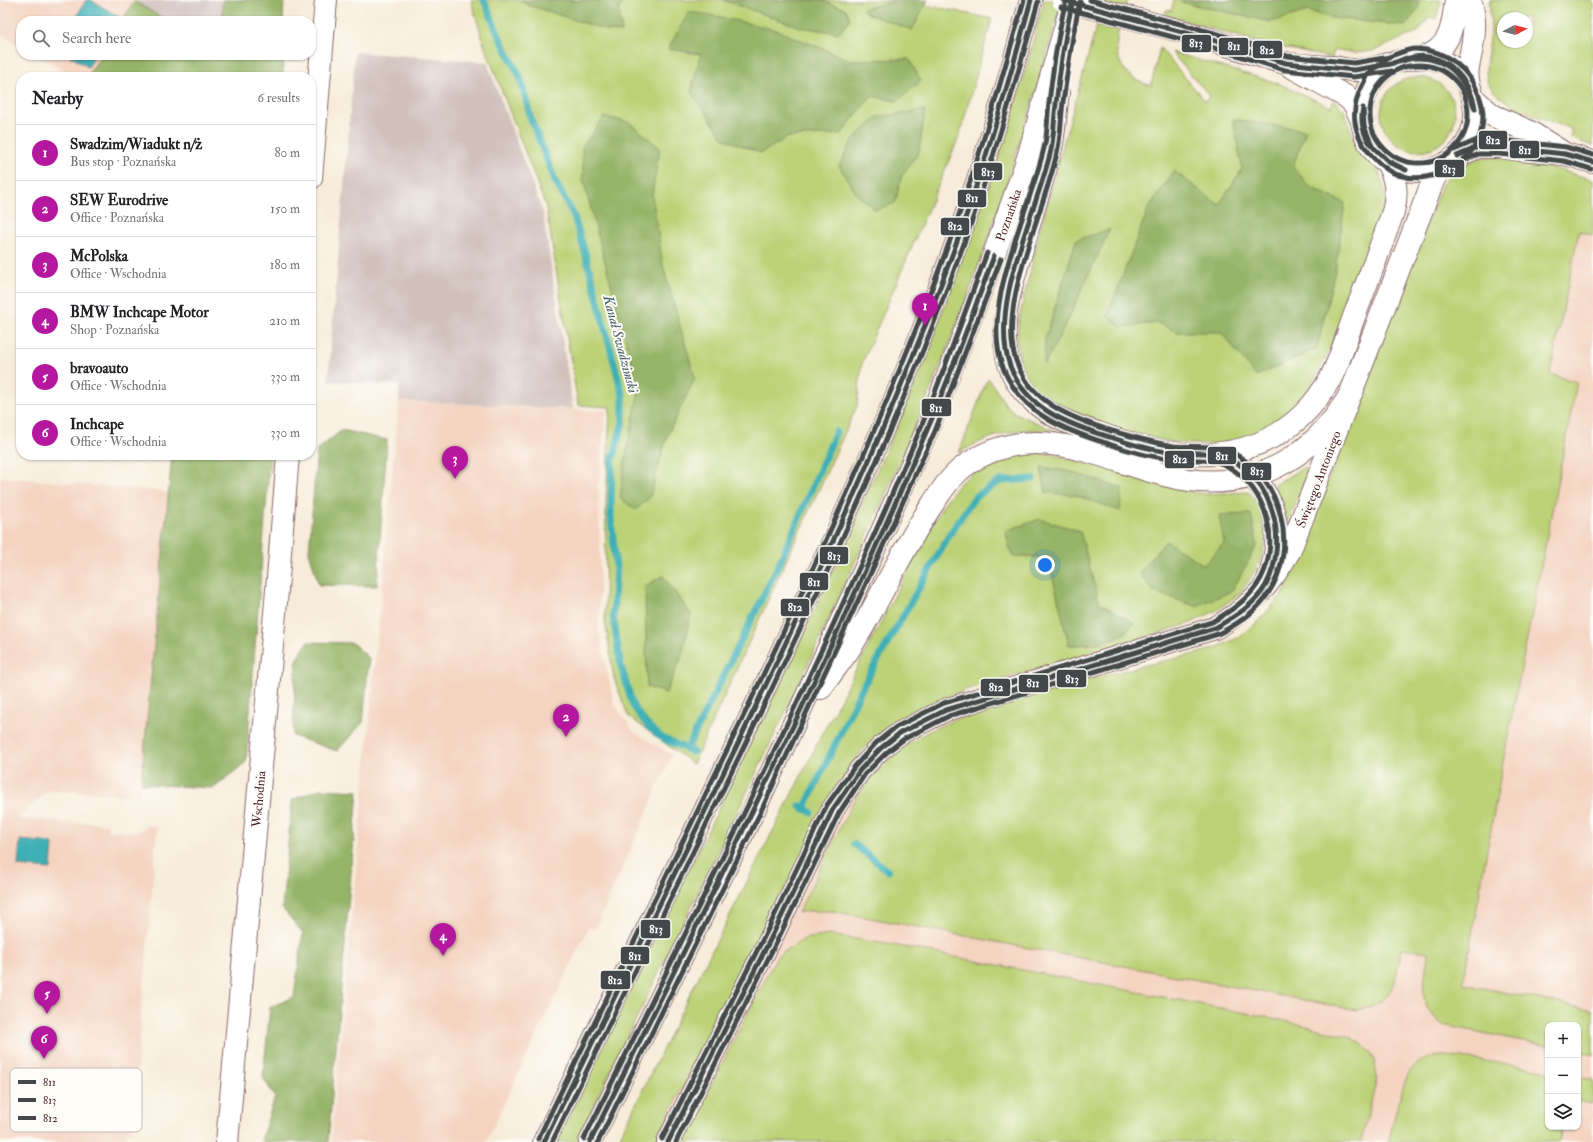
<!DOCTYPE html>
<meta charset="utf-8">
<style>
body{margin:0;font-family:"IM FELL Double Pica",serif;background:#f2f2f2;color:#202124}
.controls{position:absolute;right:12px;bottom:12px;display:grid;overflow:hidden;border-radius:8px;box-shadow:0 1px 3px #0004}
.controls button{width:36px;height:36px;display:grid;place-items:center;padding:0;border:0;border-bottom:1px solid #e0e0e0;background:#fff;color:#202124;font:20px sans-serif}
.compass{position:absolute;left:1497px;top:12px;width:36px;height:36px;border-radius:50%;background:#fff;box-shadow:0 1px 3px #0004;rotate:83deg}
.you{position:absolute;left:1045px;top:565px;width:14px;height:14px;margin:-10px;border:3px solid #fff;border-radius:50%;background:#1a73e8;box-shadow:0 0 0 6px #1a73e833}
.badge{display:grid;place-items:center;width:26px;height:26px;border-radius:50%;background:#b5179e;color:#fff;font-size:13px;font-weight:700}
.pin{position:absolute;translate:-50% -33px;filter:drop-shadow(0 1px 2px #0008)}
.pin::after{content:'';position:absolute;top:21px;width:14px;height:12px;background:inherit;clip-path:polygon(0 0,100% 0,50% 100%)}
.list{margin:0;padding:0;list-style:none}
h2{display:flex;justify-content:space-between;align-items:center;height:52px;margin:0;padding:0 16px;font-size:17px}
h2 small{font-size:13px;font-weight:400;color:#757577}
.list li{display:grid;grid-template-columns:26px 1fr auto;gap:12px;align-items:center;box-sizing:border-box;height:56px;padding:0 16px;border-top:1px solid #e0e0e0}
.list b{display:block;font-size:15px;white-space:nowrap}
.list p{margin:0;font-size:13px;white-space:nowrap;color:#757577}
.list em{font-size:13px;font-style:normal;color:#757577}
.icon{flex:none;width:22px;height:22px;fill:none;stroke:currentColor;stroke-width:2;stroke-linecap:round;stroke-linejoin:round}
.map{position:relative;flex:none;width:1593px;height:1142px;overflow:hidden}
.search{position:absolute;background:#fff;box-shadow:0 1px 3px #0004;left:16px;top:16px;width:300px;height:44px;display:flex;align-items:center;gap:10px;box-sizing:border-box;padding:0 14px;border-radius:16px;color:#757577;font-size:15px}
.panel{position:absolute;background:#fff;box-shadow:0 1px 3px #0004;left:16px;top:72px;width:300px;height:388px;border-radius:16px}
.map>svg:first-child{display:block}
.built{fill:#f4d3c0;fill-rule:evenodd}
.industrial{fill:#d0c0bc}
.green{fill:#bcd277;stroke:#837851;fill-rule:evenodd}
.forest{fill:#95b468;stroke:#706a4a}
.water{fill:#3eafb5;stroke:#446770}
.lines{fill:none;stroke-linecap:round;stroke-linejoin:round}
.stream{stroke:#3eafb5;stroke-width:7}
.minor-casing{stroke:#876768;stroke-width:24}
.major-casing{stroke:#876768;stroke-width:24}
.minor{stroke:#fff;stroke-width:22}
.major{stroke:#fff;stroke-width:22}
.minor-bridge-casing{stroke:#876768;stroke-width:24;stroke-linecap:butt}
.minor-bridge{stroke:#fff;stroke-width:22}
.bus-1-casing{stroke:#fdfcf7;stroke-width:8}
.bus-2-casing{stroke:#fdfcf7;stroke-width:8}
.bus-3-casing{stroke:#fdfcf7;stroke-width:8}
.bus-1{stroke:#45484a;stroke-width:5}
.bus-2{stroke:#45484a;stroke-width:5}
.bus-3{stroke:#45484a;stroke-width:5}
.labels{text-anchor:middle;stroke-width:4;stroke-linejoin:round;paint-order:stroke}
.street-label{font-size:13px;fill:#4a1f2b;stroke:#fdfcf7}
.water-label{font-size:14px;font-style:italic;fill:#456069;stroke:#fdfcf7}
.key{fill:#fdfcf7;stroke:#c7baba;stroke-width:1}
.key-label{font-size:11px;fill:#4a1f2b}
.line-badge{stroke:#fdfcf7;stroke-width:1.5}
.badge-label{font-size:11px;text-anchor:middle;font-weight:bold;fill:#fff}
</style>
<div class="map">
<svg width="1593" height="1142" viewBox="0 0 1593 1142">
<rect width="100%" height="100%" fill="#fdfcf7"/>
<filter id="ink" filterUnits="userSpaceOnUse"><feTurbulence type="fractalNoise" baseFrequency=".025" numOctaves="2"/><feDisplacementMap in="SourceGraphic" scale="8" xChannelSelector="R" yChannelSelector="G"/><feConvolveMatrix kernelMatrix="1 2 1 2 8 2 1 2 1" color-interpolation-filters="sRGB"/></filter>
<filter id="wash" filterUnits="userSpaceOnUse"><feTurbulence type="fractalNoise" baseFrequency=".012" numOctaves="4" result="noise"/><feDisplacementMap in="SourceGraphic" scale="16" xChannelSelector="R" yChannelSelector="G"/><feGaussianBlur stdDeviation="0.9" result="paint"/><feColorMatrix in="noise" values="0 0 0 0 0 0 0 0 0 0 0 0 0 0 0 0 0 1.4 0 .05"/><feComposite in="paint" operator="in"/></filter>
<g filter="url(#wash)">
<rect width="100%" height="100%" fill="#f7ecd9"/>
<path class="built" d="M 0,0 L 135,0 L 122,21 L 21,21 L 21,46 L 0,33 Z
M 37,55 L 101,55 L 87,77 L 74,77 Z
M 1593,183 L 1593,1142 L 643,1142 L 813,773 L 1264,632 ZM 1548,1025 L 1578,1025 L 1578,1127 L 1548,1127 Z
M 399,401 L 606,411 L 598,488 L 600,549 L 599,634 L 614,704 L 634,732 L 672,755 L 595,930 L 588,928 L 486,1142 L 331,1142 Z
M 0,477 L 168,492 L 140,796 L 49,790 L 17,819 L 108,824 L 108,831 L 136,832 L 148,826 L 157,827 L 132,1131 L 126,1131 L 125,1142 L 0,1142 Z"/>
<path class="industrial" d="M 223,0 L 222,21 L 168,21 L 134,1 Z
M 355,52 L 487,62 L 543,213 L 573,409 L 399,401 L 399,385 L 328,381 Z"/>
<path class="green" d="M 471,0 L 914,0 L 922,4 L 992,19 L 959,137 L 862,363 L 857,406 L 693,764 L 628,716 L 614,678 L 605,620 L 606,504 L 610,407 L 578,405 L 546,207 L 484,44 Z
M 1044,0 L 1062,0 C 1032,108 998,216 958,321 C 909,447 852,570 795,692 C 723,843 649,992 576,1142 L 557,1142 L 820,599 L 918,378 L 989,187 L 1025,71 Z
M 1103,0 L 1128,0 C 1124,13 1118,27 1117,40 C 1114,62 1129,82 1151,85 L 1160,48 L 1205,101 L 1210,96 L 1171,52 L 1277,83 L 1331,107 L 1334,100 L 1344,110 L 1355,142 L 1366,159 L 1379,171 L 1385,192 L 1386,208 C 1373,242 1360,276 1346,309 C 1328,351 1316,392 1279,421 C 1229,461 1154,441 1099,424 C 1082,418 1063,414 1049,403 C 1029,388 1021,368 1017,345 C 1015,330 1026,289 1030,273 C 1050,181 1080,92 1103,0 Z
M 1174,0 L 1441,0 L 1441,2 L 1436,19 L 1429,17 L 1419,31 L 1373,51 L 1355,53 L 1334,49 L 1332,58 L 1265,44 L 1165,15 L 1166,10 L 1171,11 Z
M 1490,0 L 1593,0 L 1593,146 L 1571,138 L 1571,129 C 1549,120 1493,105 1487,79 C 1484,64 1490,46 1491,30 C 1491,20 1489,10 1490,0 ZM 1503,18 L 1527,18 L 1527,42 L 1503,42 Z
M1381 114a37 37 0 1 1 74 0a37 37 0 1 1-74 0Z
M 1482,157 L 1517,157 L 1593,180 L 1593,235 L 1579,231 L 1550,374 L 1577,382 L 1502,767 L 1463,984 L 1593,1010 L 1593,1055 L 1578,1052 L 1578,1025 L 1548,1025 L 1548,1046 L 1443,1025 C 1413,1002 1426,983 1428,952 L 1402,948 C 1395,981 1395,1004 1356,1010 L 833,911 L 807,911 L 798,913 L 851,806 C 897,734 944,721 1022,698 C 1062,686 1102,675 1142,666 C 1170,659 1201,655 1227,643 C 1251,633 1268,611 1285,591 L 1442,184 C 1453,170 1465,163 1482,157 Z
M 989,379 L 1006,405 L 1015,413 L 1058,432 C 1022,426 990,434 959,453 L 986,382 Z
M 1014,453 L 1054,454 L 1168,486 L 1205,494 L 1249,492 L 1260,506 L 1266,519 L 1267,534 L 1262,556 L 1255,571 L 1241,592 L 1219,609 L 1191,623 L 1090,655 L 968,689 L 910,712 L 881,732 L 861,752 L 841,782 L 755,945 L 655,1142 L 617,1142 L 693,988 L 825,729 L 910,566 L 945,502 L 959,484 L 984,464 Z
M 1304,467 L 1307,469 L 1308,472 L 1289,521 L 1287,522 L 1274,485 Z
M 829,935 L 893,945 L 1277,1019 L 1348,1036 L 1362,1044 L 1370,1052 L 1375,1063 L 1377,1078 L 1361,1142 L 682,1142 L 777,956 L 805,939 Z
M 1438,1055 L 1516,1065 L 1548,1071 L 1548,1127 L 1560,1127 L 1562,1129 L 1559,1142 L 1388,1142 C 1393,1126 1402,1081 1411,1070 C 1418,1062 1427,1058 1438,1055 Z
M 1578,1077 L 1593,1080 L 1593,1104 L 1578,1101 Z"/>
<path class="forest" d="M 223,0 L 284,0 L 283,21 L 222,21 Z
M 520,0 L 624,0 L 619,9 L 622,32 L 609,31 L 525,4 Z
M 723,0 L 819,0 L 846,9 L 850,19 L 839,33 L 800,27 Z
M 899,0 L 928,0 L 912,30 L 868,14 L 862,9 Z
M 1182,0 L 1419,0 L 1419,8 L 1405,26 L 1332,18 L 1308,11 L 1271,22 L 1181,2 Z
M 134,1 L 167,21 L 122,21 Z
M 689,12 L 721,17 L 776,30 L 851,60 L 909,59 L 921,81 L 897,101 L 871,96 L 841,134 L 788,137 L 761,153 L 724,139 L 691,92 L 701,54 L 668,49 Z
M 101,55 L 283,55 L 283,77 L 87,77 Z
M 925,110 L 919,152 L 902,175 L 895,203 L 876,210 L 857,195 L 839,166 L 852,141 L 877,117 Z
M 604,117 L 629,122 L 660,148 L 652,195 L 663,266 L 695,378 L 667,436 L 650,497 L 636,510 L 620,498 L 625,460 L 639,390 L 583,179 L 582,147 Z
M 1233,119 L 1306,130 L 1293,166 L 1310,187 L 1345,203 L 1336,266 L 1317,349 L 1256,376 L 1221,332 L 1177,332 L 1158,323 L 1121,327 L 1107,316 L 1149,207 L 1174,171 L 1219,205 L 1242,169 Z
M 1110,229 L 1063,330 L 1044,365 L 1045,339 L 1076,240 Z
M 342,430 L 387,440 L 377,586 L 319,585 L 309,552 L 317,450 Z
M 172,455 L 270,455 L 246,762 L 214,788 L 141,784 Z
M 1041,467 L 1068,471 L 1122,488 L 1120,511 L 1075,495 L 1046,493 Z
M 1251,514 L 1257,545 L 1232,591 L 1196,606 L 1154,592 L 1139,573 L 1166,541 L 1204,565 L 1224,543 L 1219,515 Z
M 1040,519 L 1080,531 L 1099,602 L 1134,623 C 1122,643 1091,645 1069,645 L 1048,557 L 1012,556 L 1005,531 Z
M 663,576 L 691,614 L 682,656 L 666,693 L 647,687 L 645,586 Z
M 308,642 L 352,643 L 369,658 L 363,722 L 337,751 L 293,736 L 296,660 Z
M 320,789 L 358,791 L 328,1142 L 263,1142 L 261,1140 L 275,1097 L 263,1077 L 270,1007 L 294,997 L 303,933 L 282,908 L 292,800 Z"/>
<path class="water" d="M 86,0 L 91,0 L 119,17 L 117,21 L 74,21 Z
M 68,55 L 96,55 L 88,67 Z
M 20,840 L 53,843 L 51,869 L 18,866 Z"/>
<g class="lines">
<path class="stream" d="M 484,0 L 499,36 L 520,77 L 531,119 L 556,183 L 573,214 L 584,249 L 623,396 L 623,422 L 612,462 L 611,517 L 616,567 L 613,616 L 621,666 L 633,706 L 647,725 L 662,738 L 693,752
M 687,749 L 780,562 L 836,432
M 800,806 L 811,812
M 804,809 L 863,686 L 951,532 L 975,497 L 1000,481 L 1033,479
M 854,844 L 888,871"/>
</g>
</g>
<g filter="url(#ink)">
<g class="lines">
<g class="minor-casing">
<path id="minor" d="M 1470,0 C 1475,15 1475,32 1472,47 C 1469,66 1464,72 1471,91
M 1154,24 C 1176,30 1197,35 1218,42 C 1240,49 1262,57 1285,63 C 1300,66 1317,66 1333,67 C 1340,68 1347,70 1354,70 C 1386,71 1413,47 1445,63 C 1473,77 1483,114 1468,141 C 1460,156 1445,167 1428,170 C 1365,181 1336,99 1391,64
M 1424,57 C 1451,49 1453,25 1456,0
M 1290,66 L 1347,97 L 1355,105 L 1362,121
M 1474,99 L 1492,115 L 1530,132 L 1562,152
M 1457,156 L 1478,147 L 1500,147 L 1520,150 L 1565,154 L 1593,162
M 311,178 L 326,0
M 227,1142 L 276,602 L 288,455
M 668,1142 L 775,930 L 833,809 L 860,770 L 881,748 L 900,733 L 946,710 L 995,694 L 1215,628 C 1248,610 1272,582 1290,550 L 1433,181 L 1438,172 L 1449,162"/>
</g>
<g class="major-casing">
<path id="major" d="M 1058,93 C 1055,112 1055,133 1050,152 C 1042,184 1031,216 1022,249 C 1012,283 999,320 1007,356 C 1017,402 1057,421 1098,433 C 1118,440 1138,447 1159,451 C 1231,463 1294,444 1331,377 C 1341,358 1347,335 1355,314 C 1368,280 1381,246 1393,212 C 1398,193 1396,178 1386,161
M 1241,467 C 1281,496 1284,541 1266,585
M 821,688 C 834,669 850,651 861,630 C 885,589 904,547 930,508 C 941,491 952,474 969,463 C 1035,420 1097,457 1164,475 C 1247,497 1312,462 1353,390
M 544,1142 C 609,1009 674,876 738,743 C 819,576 897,408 960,233 C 987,156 1010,78 1031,0
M 590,1142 L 755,808 L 862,576 L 928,428 L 986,277 L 1027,161 L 1073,0"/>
</g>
<use href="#minor" class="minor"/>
<use href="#major" class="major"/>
<g class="minor-bridge-casing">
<path id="minor-bridge" d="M 1063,0 L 1154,24"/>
</g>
<use href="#minor-bridge" class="minor-bridge"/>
<g class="bus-1-casing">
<path id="bus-1" d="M 1063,0 L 1216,41 L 1286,63 L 1354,70 L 1391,64 L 1406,58
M 1393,63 C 1399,61 1407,58 1414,57 C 1444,51 1472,81 1475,109
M 1393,63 C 1401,62 1410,58 1417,58 C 1451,58 1466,80 1475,109
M 1363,108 L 1364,126 L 1372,146
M 1363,108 C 1360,121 1363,135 1372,146
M 1374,148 L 1388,161 L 1406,170
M 1374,148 L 1390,163 L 1406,170
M 1457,156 L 1478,147 L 1500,147 L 1565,154 L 1593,162
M 544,1142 C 610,1007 676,872 741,737 C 820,572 898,406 960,233 C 987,157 1010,78 1031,0
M 590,1142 C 706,907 824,671 927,430 C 952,373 972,314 994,256
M 668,1142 L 775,930 L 833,809 L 860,770 L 881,748 L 900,733 L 946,710 L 1215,628 C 1234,617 1255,605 1266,585 C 1289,541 1274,480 1228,458 C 1211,450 1188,454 1170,452 C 1150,450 1131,444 1113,438 C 1072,426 1026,410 1010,366 C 988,304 1037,212 1051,150 C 1054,135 1054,119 1056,104 C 1060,69 1065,34 1073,0"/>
</g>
<g class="bus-2-casing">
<path id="bus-2" d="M 1061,7 L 1214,48 L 1285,70 L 1354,77 L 1392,71
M 1386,59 C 1379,65 1369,72 1365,80 C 1349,108 1351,132 1371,155 C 1379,164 1387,171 1398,175 C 1418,181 1435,177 1453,167 C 1510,134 1479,50 1415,49 C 1407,49 1397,54 1389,57
M 1460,162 L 1479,154 L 1499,154 L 1564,161 L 1591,169
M 552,1142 C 618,1007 683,873 748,738 C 828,573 905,407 967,235 C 994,158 1016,80 1038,2
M 598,1142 L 761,811 L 868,579 L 935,431 L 1001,259
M 676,1142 L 781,933 L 839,813 L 865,774 L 886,753 L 904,739 L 949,716 L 1218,634 C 1236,625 1255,613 1267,595 C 1300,549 1282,478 1233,453 C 1215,443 1193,448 1174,446 C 1153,443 1133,437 1112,431 C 1074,419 1035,405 1018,366 C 993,310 1047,207 1058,148 C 1061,133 1061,117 1063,102 C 1068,68 1072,35 1080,2"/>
</g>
<g class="bus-3-casing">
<path id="bus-3" d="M 1090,0 L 1218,34 L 1287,56 L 1354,63 L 1390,57
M1370 114a49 49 0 1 1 98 0a49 49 0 1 1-98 0Z
M 1454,150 L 1477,140 L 1500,140 L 1566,147 L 1593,155
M 538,1139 C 602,1008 665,878 729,746 C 810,578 889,408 953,232 C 980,156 1002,78 1024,0
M 584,1139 C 700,904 818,669 921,427 C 945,370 965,311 987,253
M 662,1139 L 769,927 L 827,805 L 855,766 L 876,743 L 896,727 L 944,703 L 1212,622 C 1229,612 1246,601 1257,585 C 1283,546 1268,488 1227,466 C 1211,457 1188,461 1170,459 C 1149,457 1129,451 1109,444 C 1066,431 1023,415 1004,370 C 978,310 1030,210 1044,148 C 1048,133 1047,118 1049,103 C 1053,68 1058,34 1066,0"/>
</g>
<use href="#bus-1" class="bus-1"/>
<use href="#bus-2" class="bus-2"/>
<use href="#bus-3" class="bus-3"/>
</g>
</g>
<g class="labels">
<g class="street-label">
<text transform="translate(1008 215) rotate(-71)" y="5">Poznańska</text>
<text transform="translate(1318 479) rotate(-69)" y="5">Świętego Antoniego</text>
<text transform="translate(258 799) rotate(-85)" y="5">Wschodnia</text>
</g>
<g class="water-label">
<text transform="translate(621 344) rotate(75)" y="5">Kanał Swadzimski</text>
</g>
</g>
<rect x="10" y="1068" width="132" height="64" rx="6" class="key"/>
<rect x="18" y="1080" width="18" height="4" fill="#45484a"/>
<rect x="18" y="1098" width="18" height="4" fill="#45484a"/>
<rect x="18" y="1116" width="18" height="4" fill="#45484a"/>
<g class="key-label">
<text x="43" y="1086">811</text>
<text x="43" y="1104">813</text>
<text x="43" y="1122">812</text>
</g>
<g class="line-badge">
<rect x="1181" y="34" width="31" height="19" rx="4" fill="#45484a"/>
<rect x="1218" y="37" width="31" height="19" rx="4" fill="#45484a"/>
<rect x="1252" y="40" width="31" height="19" rx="4" fill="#45484a"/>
<rect x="1478" y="130" width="30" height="20" rx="4" fill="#45484a"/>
<rect x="1509" y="140" width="31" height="19" rx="4" fill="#45484a"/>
<rect x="1434" y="159" width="31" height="19" rx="4" fill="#45484a"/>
<rect x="973" y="162" width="30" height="19" rx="4" fill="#45484a"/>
<rect x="957" y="189" width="30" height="19" rx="4" fill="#45484a"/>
<rect x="940" y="217" width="30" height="19" rx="4" fill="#45484a"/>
<rect x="921" y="398" width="31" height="19" rx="4" fill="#45484a"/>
<rect x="1207" y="446" width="30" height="19" rx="4" fill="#45484a"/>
<rect x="1164" y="450" width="31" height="19" rx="4" fill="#45484a"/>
<rect x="1241" y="462" width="31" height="19" rx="4" fill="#45484a"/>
<rect x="819" y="546" width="30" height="19" rx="4" fill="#45484a"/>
<rect x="799" y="572" width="30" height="19" rx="4" fill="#45484a"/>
<rect x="780" y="598" width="30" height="19" rx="4" fill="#45484a"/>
<rect x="1056" y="669" width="31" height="19" rx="4" fill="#45484a"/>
<rect x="1018" y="674" width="31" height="19" rx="4" fill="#45484a"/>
<rect x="980" y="678" width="31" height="19" rx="4" fill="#45484a"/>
<rect x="640" y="919" width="31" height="20" rx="4" fill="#45484a"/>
<rect x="620" y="946" width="30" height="19" rx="4" fill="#45484a"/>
<rect x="600" y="970" width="31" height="20" rx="4" fill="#45484a"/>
</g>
<g class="badge-label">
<text x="1196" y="47">813</text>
<text x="1234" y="50">811</text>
<text x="1267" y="54">812</text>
<text x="1493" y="144">812</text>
<text x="1525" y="154">811</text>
<text x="1449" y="173">813</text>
<text x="988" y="176">813</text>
<text x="972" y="202">811</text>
<text x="955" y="230">812</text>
<text x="936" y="412">811</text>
<text x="1222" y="460">811</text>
<text x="1180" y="463">812</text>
<text x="1257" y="475">813</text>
<text x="834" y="560">813</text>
<text x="814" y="586">811</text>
<text x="795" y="611">812</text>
<text x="1072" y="683">813</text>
<text x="1033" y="687">811</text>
<text x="996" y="691">812</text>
<text x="656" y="933">813</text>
<text x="635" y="960">811</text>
<text x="615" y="984">812</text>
</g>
</svg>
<div class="controls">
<button>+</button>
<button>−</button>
<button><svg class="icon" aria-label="layers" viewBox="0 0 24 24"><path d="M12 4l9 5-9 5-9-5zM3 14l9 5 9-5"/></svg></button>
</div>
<svg class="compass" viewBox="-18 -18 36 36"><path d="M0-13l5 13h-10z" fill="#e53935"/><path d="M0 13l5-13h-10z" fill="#757577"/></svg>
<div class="you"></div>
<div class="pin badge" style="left:925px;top:326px">1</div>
<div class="pin badge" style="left:566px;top:737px">2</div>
<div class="pin badge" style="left:455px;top:479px">3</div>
<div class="pin badge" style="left:443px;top:956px">4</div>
<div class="pin badge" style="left:47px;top:1014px">5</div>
<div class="pin badge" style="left:44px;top:1059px">6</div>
<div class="search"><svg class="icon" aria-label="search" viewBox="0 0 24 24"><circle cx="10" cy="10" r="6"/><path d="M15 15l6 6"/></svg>Search here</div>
<section class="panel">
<h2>Nearby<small>6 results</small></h2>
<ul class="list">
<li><span class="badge">1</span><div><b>Swadzim/Wiadukt n/ż</b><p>Bus stop · Poznańska</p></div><em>80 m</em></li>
<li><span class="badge">2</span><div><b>SEW Eurodrive</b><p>Office · Poznańska</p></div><em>150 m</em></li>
<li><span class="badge">3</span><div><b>McPolska</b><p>Office · Wschodnia</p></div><em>180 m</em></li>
<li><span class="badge">4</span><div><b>BMW Inchcape Motor</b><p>Shop · Poznańska</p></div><em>210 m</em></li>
<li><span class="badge">5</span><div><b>bravoauto</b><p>Office · Wschodnia</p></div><em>330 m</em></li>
<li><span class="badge">6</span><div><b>Inchcape</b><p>Office · Wschodnia</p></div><em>330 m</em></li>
</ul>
</section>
</div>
